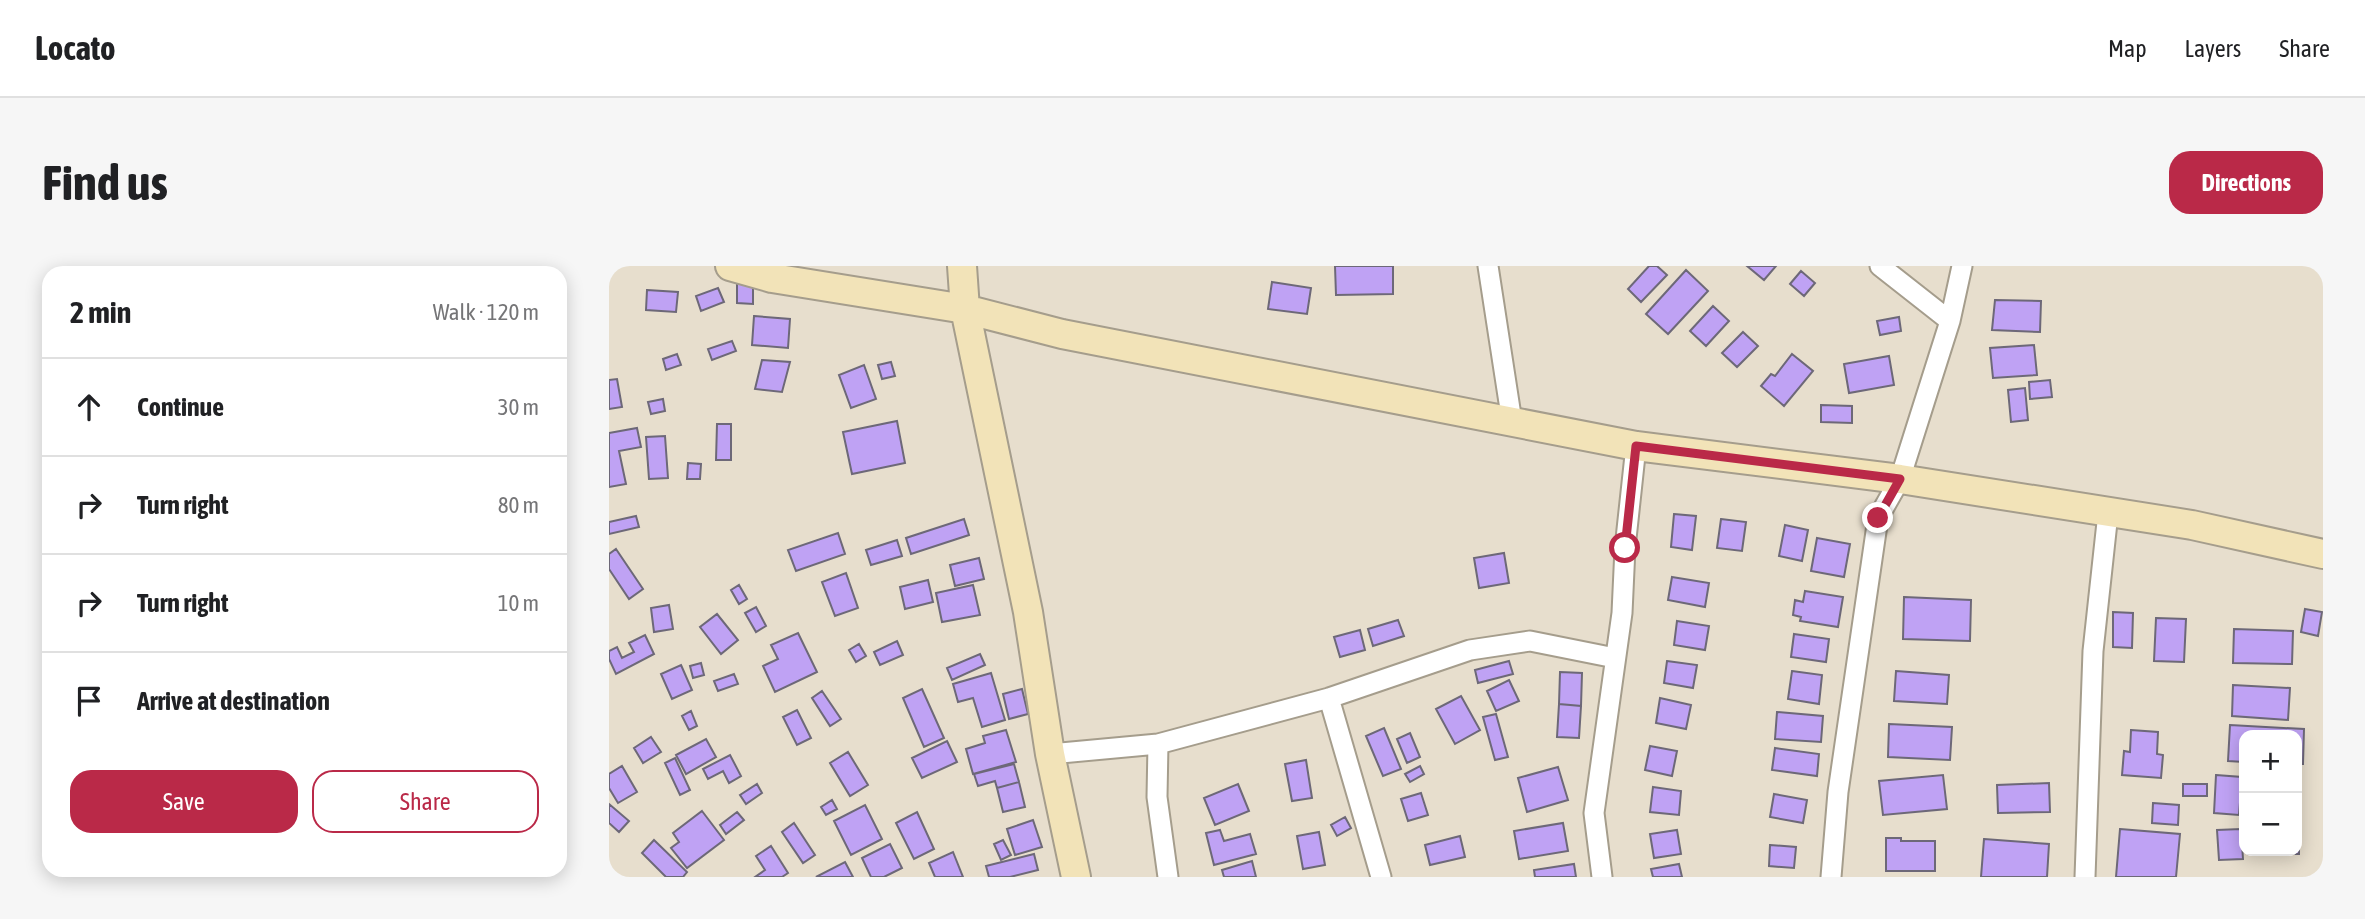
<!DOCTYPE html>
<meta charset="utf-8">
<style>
body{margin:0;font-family:"Asap Condensed",sans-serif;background:#f6f6f6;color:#202124}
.controls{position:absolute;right:21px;bottom:21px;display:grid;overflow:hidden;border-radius:14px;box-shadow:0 4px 18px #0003}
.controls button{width:63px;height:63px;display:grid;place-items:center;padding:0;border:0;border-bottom:2px solid #e0e0e0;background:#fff;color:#202124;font:35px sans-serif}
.stop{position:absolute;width:21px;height:21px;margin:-16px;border:5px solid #ba2948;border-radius:50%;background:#fff}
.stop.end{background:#ba2948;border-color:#fff;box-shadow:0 2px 7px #0008}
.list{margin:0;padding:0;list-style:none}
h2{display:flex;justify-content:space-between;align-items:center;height:91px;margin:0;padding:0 28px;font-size:30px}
h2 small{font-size:23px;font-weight:400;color:#757577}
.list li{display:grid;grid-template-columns:46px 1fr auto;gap:21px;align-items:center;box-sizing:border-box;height:98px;padding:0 28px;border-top:2px solid #e0e0e0}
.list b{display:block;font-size:26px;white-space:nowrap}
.list em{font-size:23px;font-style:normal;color:#757577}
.actions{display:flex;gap:14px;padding:21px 28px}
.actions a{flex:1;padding:16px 0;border:2px solid #ba2948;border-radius:21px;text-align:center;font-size:24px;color:#ba2948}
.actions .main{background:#ba2948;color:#fff}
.icon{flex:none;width:38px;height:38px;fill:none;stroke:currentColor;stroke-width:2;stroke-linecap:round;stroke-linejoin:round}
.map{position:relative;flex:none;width:1714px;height:611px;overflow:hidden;border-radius:21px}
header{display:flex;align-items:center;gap:42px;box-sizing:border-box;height:98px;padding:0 35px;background:#fff;border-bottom:2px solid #e0e0e0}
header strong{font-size:33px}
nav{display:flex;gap:38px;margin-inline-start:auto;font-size:24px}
.intro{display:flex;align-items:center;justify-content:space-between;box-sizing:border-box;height:168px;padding:0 42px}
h1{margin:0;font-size:49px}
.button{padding:18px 32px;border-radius:21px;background:#ba2948;color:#fff;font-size:24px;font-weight:700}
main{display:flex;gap:42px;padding:0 42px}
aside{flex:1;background:#fff;border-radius:21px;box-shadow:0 4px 18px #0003}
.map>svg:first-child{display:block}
.building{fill:#bfa2f4;stroke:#6d6878;stroke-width:2}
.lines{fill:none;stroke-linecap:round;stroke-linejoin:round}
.street-casing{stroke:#a59d8c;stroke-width:23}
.secondary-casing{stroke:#a59d8c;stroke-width:32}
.street{stroke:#fff;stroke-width:19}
.secondary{stroke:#f2e3b8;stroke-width:28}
.route{stroke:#ba2948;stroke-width:9}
</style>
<header>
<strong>Locato</strong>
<nav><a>Map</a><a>Layers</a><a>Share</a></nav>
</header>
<div class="intro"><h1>Find us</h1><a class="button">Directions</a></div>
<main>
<aside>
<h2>2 min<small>Walk · 120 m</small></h2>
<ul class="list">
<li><svg class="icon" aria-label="ahead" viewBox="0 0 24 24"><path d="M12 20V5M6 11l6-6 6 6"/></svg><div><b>Continue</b></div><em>30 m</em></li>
<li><svg class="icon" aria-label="right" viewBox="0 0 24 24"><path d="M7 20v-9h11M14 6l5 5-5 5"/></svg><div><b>Turn right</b></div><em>80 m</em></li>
<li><svg class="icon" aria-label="right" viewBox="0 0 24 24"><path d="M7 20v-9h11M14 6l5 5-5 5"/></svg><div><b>Turn right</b></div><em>10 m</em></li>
<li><svg class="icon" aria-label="arrive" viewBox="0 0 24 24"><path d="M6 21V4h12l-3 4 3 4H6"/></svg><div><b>Arrive at destination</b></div></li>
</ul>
<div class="actions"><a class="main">Save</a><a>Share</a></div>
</aside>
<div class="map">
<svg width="1714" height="611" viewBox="0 0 1714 611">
<rect width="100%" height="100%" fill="#e7decd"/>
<path class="building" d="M 726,0 L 784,0 L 784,28 L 727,29 Z
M 1040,0 L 1048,0 L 1058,9 L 1032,36 L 1019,23 Z
M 1138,0 L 1167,0 L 1155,14 Z
M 1077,4 L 1099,25 L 1059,68 L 1037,48 Z
M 1192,5 L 1206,17 L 1195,30 L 1181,18 Z
M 128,10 L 144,11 L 144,38 L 128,37 Z
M 663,16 L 702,22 L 698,48 L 659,43 Z
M 109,22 L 115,36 L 92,45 L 87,30 Z
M 38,24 L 69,26 L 67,46 L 37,44 Z
M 1386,34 L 1432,35 L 1431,66 L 1383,64 Z
M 1104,40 L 1120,55 L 1097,80 L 1081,65 Z
M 145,50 L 181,53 L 179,82 L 143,79 Z
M 1290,51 L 1292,65 L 1271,69 L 1268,55 Z
M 1134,66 L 1149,80 L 1128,101 L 1113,87 Z
M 123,75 L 127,85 L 103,94 L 99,83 Z
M 1425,79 L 1428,109 L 1384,112 L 1381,82 Z
M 68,88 L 72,99 L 57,104 L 54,93 Z
M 1183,88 L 1204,105 L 1175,140 L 1152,120 L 1162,108 L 1166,110 Z
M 1280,90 L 1285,119 L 1240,127 L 1235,98 Z
M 153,94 L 181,96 L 173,126 L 146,123 Z
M 282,96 L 286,110 L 273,113 L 269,99 Z
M 255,99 L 267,133 L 242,142 L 230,109 Z
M 8,113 L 13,141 L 0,143 L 0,114 Z
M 1441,114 L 1443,131 L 1421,133 L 1420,116 Z
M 1416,122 L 1419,154 L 1402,156 L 1399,124 Z
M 54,133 L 56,145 L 42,148 L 39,136 Z
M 1212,139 L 1243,140 L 1243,157 L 1212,156 Z
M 288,155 L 296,197 L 243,208 L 234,166 Z
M 108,158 L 122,158 L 122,194 L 107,194 Z
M 28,162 L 32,181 L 10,185 L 17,218 L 0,221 L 0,167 Z
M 56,170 L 59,212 L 40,213 L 37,171 Z
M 79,197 L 92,198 L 91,213 L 78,213 Z
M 1065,248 L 1087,250 L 1083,284 L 1062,281 Z
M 27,250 L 30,261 L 0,268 L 0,256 Z
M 355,253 L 360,269 L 302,288 L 297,272 Z
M 1112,253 L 1137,256 L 1133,285 L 1108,282 Z
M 1176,259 L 1199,264 L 1193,295 L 1170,290 Z
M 229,267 L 236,288 L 187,305 L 179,284 Z
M 1208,272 L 1241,278 L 1235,311 L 1202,305 Z
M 288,274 L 293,290 L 262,299 L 257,284 Z
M 7,283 L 34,323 L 20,333 L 0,303 L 0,288 Z
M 895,287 L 900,317 L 870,322 L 865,292 Z
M 370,292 L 375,313 L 346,320 L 341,299 Z
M 237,307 L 249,342 L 226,350 L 213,316 Z
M 1063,311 L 1100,317 L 1096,341 L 1059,334 Z
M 319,314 L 324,336 L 296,343 L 291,321 Z
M 130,319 L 138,333 L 130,338 L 122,324 Z
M 364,319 L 371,349 L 333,356 L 327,327 Z
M 1196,325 L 1234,331 L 1229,361 L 1191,355 L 1192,351 L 1184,349 L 1186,334 L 1194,336 Z
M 1295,331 L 1362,334 L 1361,375 L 1294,373 Z
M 60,339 L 64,363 L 45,366 L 42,342 Z
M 147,341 L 157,360 L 147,366 L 136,347 Z
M 1696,343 L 1713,346 L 1709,370 L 1692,366 Z
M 1504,346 L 1524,347 L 1523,382 L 1504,381 Z
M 108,348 L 129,374 L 112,388 L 91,361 Z
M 1547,352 L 1577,353 L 1575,396 L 1545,395 Z
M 789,354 L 795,370 L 764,380 L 759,363 Z
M 1068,355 L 1100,360 L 1096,384 L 1065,379 Z
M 1625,363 L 1684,365 L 1683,398 L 1624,397 Z
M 751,364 L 756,384 L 731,391 L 725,371 Z
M 189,367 L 208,406 L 166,426 L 154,400 L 169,393 L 162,379 Z
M 1185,368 L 1220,373 L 1217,396 L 1182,391 Z
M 36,369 L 45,388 L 7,408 L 0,393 L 0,385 L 8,381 L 13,392 L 25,386 L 20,377 Z
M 288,375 L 294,389 L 271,399 L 265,386 Z
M 250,378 L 257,390 L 247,396 L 240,384 Z
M 371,388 L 376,399 L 343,414 L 338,402 Z
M 900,395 L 904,408 L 869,417 L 866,404 Z
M 1058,395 L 1088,399 L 1084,422 L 1055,417 Z
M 92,397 L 95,409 L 84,412 L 81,400 Z
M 72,399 L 83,424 L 63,433 L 52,408 Z
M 1183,405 L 1213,409 L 1210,438 L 1179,433 Z
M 1287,405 L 1340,409 L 1338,438 L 1285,435 Z
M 951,406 L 973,407 L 972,440 L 950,438 Z
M 382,407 L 396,454 L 373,461 L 364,432 L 349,436 L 344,418 Z
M 125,408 L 129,418 L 109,425 L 105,415 Z
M 900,414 L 910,435 L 887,445 L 878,425 Z
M 1624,419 L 1681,422 L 1679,454 L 1623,450 Z
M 313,423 L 335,472 L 315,481 L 294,432 Z
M 413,423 L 419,448 L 400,453 L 394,428 Z
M 213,425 L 232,453 L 221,460 L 203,432 Z
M 852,430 L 871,464 L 846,478 L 827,443 Z
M 1051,432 L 1082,439 L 1077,463 L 1047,457 Z
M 950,438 L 972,440 L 970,472 L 948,471 Z
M 188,444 L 202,472 L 188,479 L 174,451 Z
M 82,445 L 88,460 L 80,464 L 73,450 Z
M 1168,446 L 1214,450 L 1212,476 L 1166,473 Z
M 887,448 L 899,491 L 886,494 L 874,451 Z
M 1280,458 L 1343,461 L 1341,494 L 1279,491 Z
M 1621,459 L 1695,463 L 1694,498 L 1688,498 L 1688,469 L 1635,469 L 1635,496 L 1619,495 Z
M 775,462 L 792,503 L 774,510 L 757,470 Z
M 397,464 L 407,496 L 364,508 L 357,483 L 376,477 L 374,470 Z
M 1522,464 L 1549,466 L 1548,488 L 1554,489 L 1552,512 L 1513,509 L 1515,485 L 1521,486 Z
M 801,467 L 811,491 L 798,497 L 788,473 Z
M 42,471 L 52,486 L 34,497 L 25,482 Z
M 97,473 L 107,491 L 77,508 L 67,489 Z
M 338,475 L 348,496 L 313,512 L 303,492 Z
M 1041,480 L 1068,485 L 1063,510 L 1036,504 Z
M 1166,482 L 1210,488 L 1208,510 L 1163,504 Z
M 239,486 L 259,519 L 241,530 L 221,497 Z
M 121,489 L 132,510 L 120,517 L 114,505 L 99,513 L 94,503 Z
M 66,492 L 81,524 L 71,529 L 56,497 Z
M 697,494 L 703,532 L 683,535 L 676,498 Z
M 405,498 L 410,516 L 388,522 L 386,515 L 369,520 L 365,508 Z
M 13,500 L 28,526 L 9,537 L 0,522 L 0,508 Z
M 811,500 L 815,508 L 801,516 L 796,508 Z
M 949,501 L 959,534 L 918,546 L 909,512 Z
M 1334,509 L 1338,543 L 1274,549 L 1270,515 Z
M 1607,509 L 1633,511 L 1630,549 L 1605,547 Z
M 410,516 L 416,541 L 394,546 L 388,522 Z
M 1440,517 L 1441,546 L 1389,547 L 1388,519 Z
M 148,518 L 153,527 L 137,538 L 131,529 Z
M 629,518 L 640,545 L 606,559 L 595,532 Z
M 1574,518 L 1598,518 L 1598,530 L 1574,530 Z
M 1044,521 L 1072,525 L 1070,549 L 1041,546 Z
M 812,527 L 819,549 L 799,555 L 792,533 Z
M 1165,528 L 1198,534 L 1194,557 L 1161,551 Z
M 223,534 L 228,543 L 217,549 L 212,541 Z
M 1544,537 L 1570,539 L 1569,559 L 1543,557 Z
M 0,538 L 20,555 L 10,566 L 0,557 Z
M 256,539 L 273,573 L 242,589 L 225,555 Z
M 93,545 L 115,574 L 78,602 L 62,582 L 70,576 L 64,567 Z
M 128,546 L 135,554 L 117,568 L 111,559 Z
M 308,546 L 325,583 L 305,593 L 287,557 Z
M 736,551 L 742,562 L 728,570 L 722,559 Z
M 424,554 L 433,581 L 406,589 L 398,563 Z
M 185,557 L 206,589 L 194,597 L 173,566 Z
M 954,557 L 959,585 L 910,593 L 905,565 Z
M 1688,561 L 1690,561 L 1690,588 L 1644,588 L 1644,585 L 1688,585 Z
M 1511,563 L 1571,568 L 1567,611 L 1507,611 Z
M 1632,563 L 1634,593 L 1610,594 L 1608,564 Z
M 611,564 L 615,575 L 641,568 L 647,588 L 605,599 L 597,567 Z
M 1068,564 L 1072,588 L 1045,592 L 1041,568 Z
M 710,566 L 716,599 L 694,603 L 688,570 Z
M 851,570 L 856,591 L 821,599 L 816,579 Z
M 1277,572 L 1292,572 L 1292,575 L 1326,575 L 1326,605 L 1277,605 Z
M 1375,573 L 1440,578 L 1438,611 L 1372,611 Z
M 45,574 L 78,606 L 74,611 L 57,611 L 33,587 Z
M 394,574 L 402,589 L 392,594 L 385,578 Z
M 281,578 L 293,602 L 275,611 L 262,611 L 253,592 Z
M 1161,579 L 1187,581 L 1185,602 L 1160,600 Z
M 162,580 L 179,607 L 173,611 L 146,611 L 156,604 L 147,590 Z
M 344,586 L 354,611 L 326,611 L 320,597 Z
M 425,588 L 429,604 L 401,611 L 380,611 L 377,600 Z
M 643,595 L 647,611 L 615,611 L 613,604 Z
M 236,596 L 244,611 L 207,611 Z
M 965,598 L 967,611 L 926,611 L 925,604 Z
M 1070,598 L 1073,611 L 1044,611 L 1042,603 Z"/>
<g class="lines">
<g class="street-casing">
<path id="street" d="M 879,0 L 903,156
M 1271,0 L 1341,55
M 720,432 L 772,611
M 549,478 L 548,531 L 559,611
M 441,488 L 549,478 L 720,432 L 861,384 L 921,375 L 1006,392
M 993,611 L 985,547 L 1013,347 L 1016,282 L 1027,180
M 1222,611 L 1229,526 L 1269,252 L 1291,213 L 1341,55 L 1353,0
M 1476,611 L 1484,385 L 1499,247"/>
</g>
<g class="secondary-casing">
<path id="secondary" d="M 121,0 L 163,12 L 356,43 L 453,68 L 1027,180 L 1291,213 L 1583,259 L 1714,288
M 353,0 L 356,43 L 419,346 L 441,488 L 467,611"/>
</g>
<use href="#street" class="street"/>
<use href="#secondary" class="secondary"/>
</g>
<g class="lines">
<path class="route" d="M 1016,282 L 1027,180 L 1291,213 L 1269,252"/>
</g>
</svg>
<div class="controls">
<button>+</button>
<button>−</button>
</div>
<div class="stop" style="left:1016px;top:282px"></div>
<div class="stop end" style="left:1269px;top:252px"></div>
</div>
</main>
